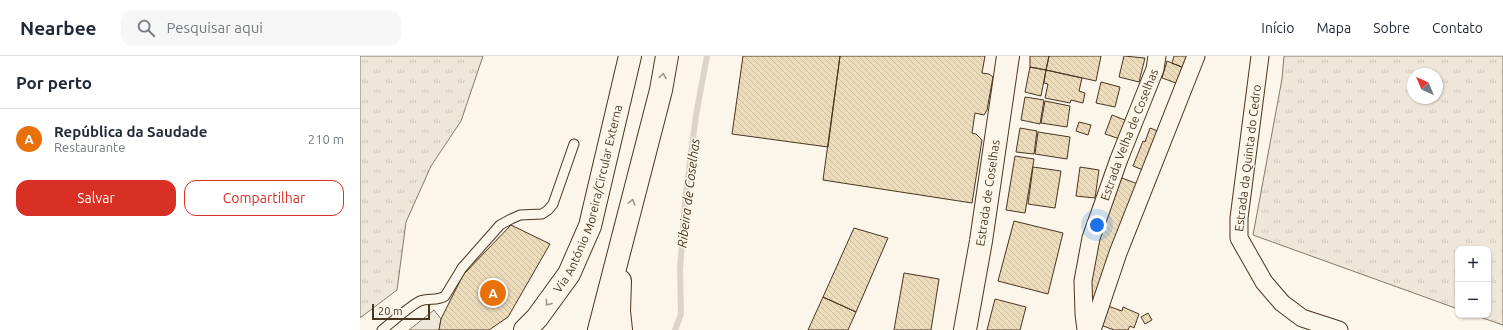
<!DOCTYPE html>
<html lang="pt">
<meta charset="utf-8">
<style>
body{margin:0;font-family:Ubuntu,sans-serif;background:#f6f6f7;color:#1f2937}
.controls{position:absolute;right:12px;bottom:12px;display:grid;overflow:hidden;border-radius:8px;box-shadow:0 1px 3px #0004}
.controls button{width:36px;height:36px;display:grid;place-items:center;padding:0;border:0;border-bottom:1px solid #e0e1e3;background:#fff;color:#1f2937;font:20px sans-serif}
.compass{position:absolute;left:1047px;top:12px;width:36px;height:36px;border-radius:50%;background:#fff;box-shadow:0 1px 3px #0004;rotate:316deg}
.scale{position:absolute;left:12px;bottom:10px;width:58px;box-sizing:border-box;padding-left:4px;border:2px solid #4a3520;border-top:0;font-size:11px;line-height:14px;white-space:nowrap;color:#4a3520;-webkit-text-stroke:3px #fbf6e9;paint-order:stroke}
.you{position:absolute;left:737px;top:169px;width:14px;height:14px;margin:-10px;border:3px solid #fff;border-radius:50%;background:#1a73e8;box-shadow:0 0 0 6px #1a73e833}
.badge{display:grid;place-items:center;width:26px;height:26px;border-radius:50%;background:#d93025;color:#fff;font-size:13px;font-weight:700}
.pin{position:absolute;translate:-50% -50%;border:2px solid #fff;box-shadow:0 1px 4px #0006}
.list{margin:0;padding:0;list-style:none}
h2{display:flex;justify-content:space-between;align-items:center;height:52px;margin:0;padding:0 16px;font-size:17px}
h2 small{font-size:13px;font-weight:400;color:#747a83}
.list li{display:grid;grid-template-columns:26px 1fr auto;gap:12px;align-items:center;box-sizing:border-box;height:60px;padding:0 16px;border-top:1px solid #e0e1e3}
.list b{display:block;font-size:15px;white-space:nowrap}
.list p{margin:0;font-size:13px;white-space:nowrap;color:#747a83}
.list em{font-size:13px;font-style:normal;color:#747a83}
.actions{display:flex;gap:8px;padding:12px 16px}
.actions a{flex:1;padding:9px 0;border:1px solid #d93025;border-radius:12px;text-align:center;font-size:14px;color:#d93025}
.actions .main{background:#d93025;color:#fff}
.icon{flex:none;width:22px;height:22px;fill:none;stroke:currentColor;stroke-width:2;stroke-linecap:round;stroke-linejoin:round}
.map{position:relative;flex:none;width:1143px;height:274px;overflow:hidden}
header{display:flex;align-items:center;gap:24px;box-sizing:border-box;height:56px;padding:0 20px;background:#fff;border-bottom:1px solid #e0e1e3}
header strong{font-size:19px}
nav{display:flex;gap:22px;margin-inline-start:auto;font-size:14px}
.search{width:280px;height:36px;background:#f6f6f7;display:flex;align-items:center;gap:10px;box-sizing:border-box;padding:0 14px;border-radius:12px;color:#747a83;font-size:15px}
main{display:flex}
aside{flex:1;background:#fff}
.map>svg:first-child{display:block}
.grass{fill:url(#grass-tufts);stroke:#887966;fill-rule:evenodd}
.parking{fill:#ede7d9;stroke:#887966}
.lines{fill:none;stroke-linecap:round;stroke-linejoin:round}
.stream{stroke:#dcd4c6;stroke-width:6}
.building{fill:url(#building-back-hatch);stroke:#4a3520}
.service-casing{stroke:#4a3520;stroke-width:11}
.minor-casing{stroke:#4a3520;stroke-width:19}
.tertiary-casing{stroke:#4a3520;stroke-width:24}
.trunk-casing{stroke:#4a3520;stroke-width:24}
.service{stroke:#fbf6e9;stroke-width:9}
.minor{stroke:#fbf6e9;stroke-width:17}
.tertiary{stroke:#fbf6e9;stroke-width:22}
.trunk{stroke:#fbf6e9;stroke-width:22}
.oneway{stroke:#a29684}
.labels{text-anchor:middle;stroke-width:3;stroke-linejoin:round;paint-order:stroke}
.street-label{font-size:12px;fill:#4a3520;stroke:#fbf6e9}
.water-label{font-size:13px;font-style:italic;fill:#4a3520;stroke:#fbf6e9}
</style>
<header>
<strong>Nearbee</strong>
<div class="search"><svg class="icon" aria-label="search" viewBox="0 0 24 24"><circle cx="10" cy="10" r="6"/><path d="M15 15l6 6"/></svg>Pesquisar aqui</div>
<nav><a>Início</a><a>Mapa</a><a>Sobre</a><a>Contato</a></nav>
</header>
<main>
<aside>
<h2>Por perto<small></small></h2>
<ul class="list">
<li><span class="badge" style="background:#e8710a">A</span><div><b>República da Saudade</b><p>Restaurante</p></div><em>210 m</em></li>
</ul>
<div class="actions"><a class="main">Salvar</a><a>Compartilhar</a></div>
</aside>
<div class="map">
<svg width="1143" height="274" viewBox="0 0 1143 274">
<defs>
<pattern id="grass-tufts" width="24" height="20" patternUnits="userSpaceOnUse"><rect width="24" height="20" fill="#ede6d9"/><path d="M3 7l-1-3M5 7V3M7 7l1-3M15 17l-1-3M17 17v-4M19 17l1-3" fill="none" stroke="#cdc6ba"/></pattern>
<pattern id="building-back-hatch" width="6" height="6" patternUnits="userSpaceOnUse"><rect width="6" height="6" fill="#ecdcbc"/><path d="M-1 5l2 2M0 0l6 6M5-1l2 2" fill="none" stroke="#ccbda1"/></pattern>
</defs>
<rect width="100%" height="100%" fill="#fbf6e9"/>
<path class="grass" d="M 0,0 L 123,0 L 101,65 L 71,110 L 46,166 L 37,234 L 0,262 Z
M 924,0 L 1143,0 L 1143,269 L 1114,259 L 1128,259 L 1128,193 L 1098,193 L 1098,253 L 893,179 L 922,23 ZM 1053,18 L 1077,18 L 1077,42 L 1053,42 Z"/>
<path class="parking" d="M 74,254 L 81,263 L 79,274 L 49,274 Z"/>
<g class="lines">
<path class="stream" d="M 315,274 L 321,258 L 320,213 L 325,145 L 336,59 L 347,0"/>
</g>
<path class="building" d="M 383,0 L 480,0 L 468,91 L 372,78 Z
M 480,0 L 625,0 L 622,17 L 629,18 L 633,21 L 627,54 L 624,59 L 615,57 L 612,77 L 616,78 L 622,84 L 612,147 L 463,124 Z
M 670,0 L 689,0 L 686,14 L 670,11 Z
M 689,0 L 741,0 L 736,25 L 686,14 Z
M 764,0 L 785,2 L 779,26 L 759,21 Z
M 814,0 L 828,0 L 824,12 L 812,7 Z
M 807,5 L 824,12 L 819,28 L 802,22 Z
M 670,11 L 686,14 L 681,40 L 665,36 Z
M 686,14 L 722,22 L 719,35 L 725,37 L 723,47 L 711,44 L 710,47 L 685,42 L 688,28 L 684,27 Z
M 741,26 L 760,31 L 755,51 L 736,47 Z
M 665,41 L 684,44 L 680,68 L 661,64 Z
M 685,45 L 710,50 L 707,71 L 681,67 Z
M 752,59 L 770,66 L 763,84 L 745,78 Z
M 719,66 L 731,69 L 728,79 L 716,75 Z
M 660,72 L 677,75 L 674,98 L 656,96 Z
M 790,72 L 798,75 L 783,114 L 773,110 L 783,85 L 785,86 Z
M 678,76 L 710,81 L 707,103 L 675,98 Z
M 655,100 L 674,103 L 665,157 L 646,154 Z
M 673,111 L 701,115 L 695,152 L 668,148 Z
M 720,111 L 739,114 L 735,142 L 716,140 Z
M 759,121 L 778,128 L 736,248 L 728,246 L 739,175 Z
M 654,165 L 703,177 L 688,238 L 638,225 Z
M 151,169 L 190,188 L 148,261 L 129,274 L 79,274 L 81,263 L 103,219 Z
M 494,172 L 528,182 L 496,256 L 463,241 Z
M 544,217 L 579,223 L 571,274 L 534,274 Z
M 463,241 L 496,256 L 488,274 L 448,274 Z
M 635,243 L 666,251 L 660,274 L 627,274 Z
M 745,249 L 762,255 L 763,251 L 779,258 L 774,272 L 770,270 L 768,274 L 754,274 L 738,268 Z
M 788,257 L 792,264 L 785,268 L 781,261 Z"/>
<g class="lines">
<g class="service-casing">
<path id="service" d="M 22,274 C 31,267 51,249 60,245 C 69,242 78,245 85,240 L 102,212 L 140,169 L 151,163 L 160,159 L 182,158 L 188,154 L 193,148 L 214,88"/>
</g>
<g class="minor-casing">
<g id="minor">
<path d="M 900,0 L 879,162 L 879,182 L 904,226 L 922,247 L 942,262 L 979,274"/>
<path id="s1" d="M 726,274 L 724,258 L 723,225 L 731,182 L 759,103 L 795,13 L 797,0"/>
<path d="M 732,274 L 758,197 L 836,0"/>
</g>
</g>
<g class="tertiary-casing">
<g id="tertiary">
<path id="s2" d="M 605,274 L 621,185 L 648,0"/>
</g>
</g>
<g class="trunk-casing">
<g id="trunk">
<path d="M 260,225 L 259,255 L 261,274"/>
<path id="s3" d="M 165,274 L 177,262 L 209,218 L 230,170 L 270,0"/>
<path d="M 239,274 L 301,34 L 307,0"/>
</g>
</g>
<use href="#service" class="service"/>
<use href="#minor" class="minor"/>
<use href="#tertiary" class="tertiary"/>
<use href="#trunk" class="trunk"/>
</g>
<defs><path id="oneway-chevron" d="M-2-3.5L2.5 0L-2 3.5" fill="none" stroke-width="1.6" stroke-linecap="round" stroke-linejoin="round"/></defs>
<g class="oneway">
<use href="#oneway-chevron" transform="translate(303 20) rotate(-80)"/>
<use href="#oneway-chevron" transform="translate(272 146) rotate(-75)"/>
<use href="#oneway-chevron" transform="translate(188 247) rotate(126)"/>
</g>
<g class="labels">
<g class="street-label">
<text dy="4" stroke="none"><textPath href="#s1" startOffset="203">Estrada Velha de Coselhas</textPath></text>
<text transform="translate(888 102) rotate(-83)" y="4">Estrada da Quinta do Cedro</text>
<text dy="4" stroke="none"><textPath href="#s2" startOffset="139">Estrada de Coselhas</textPath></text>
<text dy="4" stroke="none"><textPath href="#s3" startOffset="149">Via António Moreira/Circular Externa</textPath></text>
</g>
<g class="water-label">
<text transform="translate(328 137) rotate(-83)" y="5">Ribeira de Coselhas</text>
</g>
</g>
</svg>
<div class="controls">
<button>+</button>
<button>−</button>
</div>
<svg class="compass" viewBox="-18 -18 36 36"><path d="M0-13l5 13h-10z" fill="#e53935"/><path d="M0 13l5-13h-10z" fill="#747a83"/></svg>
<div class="scale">20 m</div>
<div class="you"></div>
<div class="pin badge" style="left:133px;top:237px;background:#e8710a">A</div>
</div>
</main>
